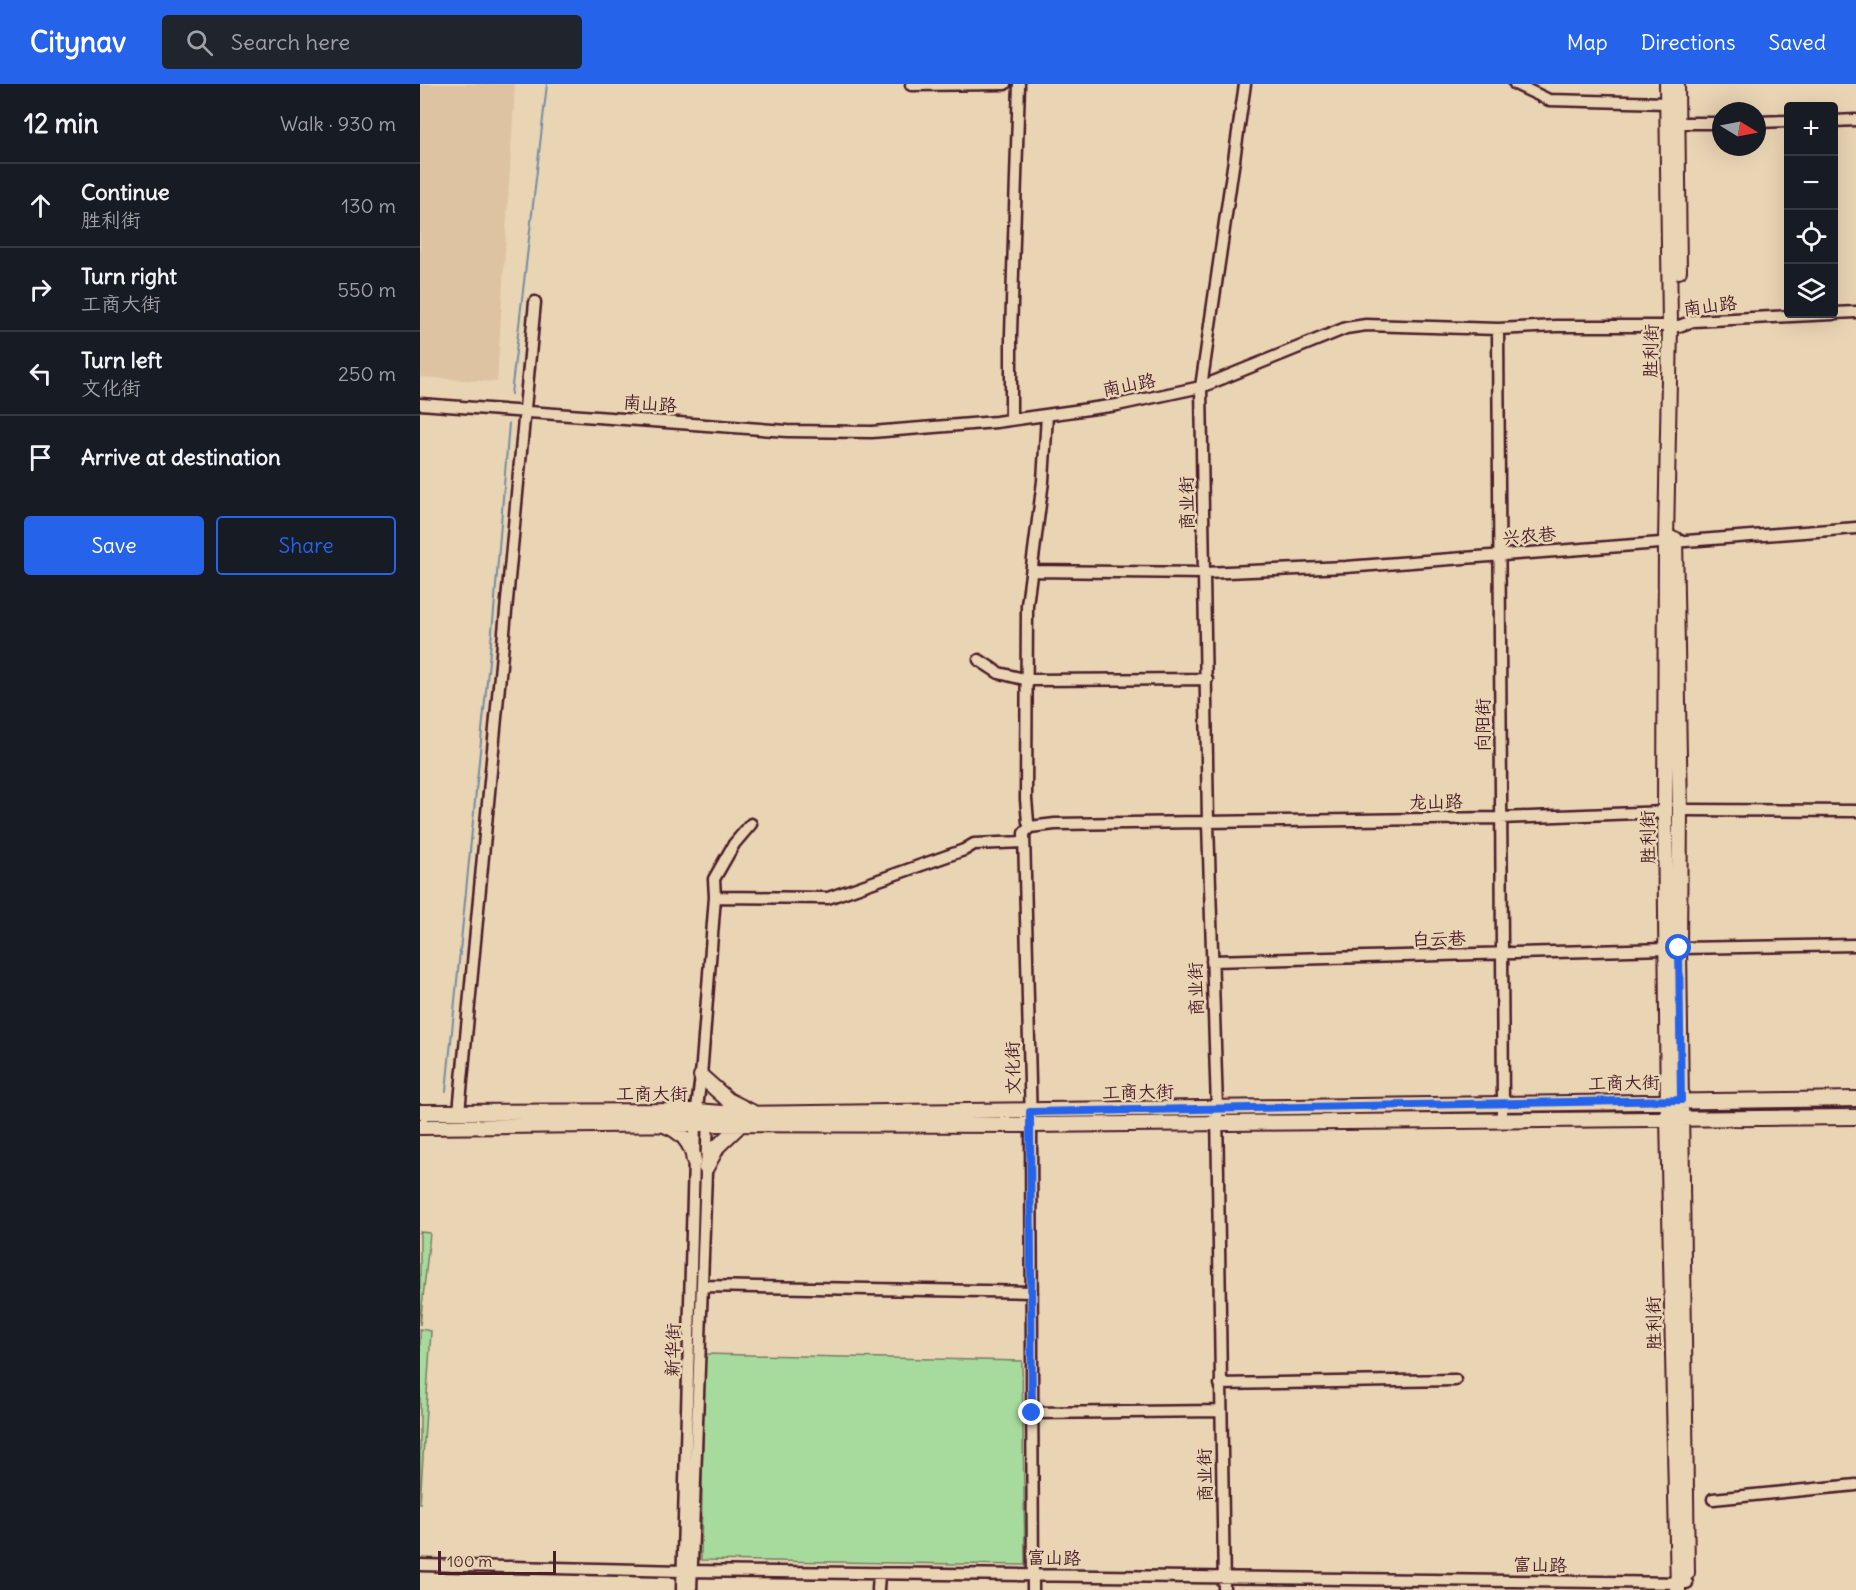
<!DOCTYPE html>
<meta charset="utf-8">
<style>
body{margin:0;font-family:Delius,"LXGW WenKai TC",sans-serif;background:#20242c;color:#f1f3f6}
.controls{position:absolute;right:18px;top:18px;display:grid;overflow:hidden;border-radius:6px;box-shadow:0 6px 24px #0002}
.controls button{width:54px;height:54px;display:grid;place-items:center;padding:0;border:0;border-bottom:2px solid #363941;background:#171b24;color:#f1f3f6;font:30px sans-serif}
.compass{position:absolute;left:1292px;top:18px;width:54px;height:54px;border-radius:50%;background:#171b24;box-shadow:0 6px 24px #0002;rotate:100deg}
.scale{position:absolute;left:18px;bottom:15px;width:118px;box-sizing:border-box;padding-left:6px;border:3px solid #4a1f2b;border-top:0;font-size:16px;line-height:21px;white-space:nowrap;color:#4a1f2b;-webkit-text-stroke:4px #e9d4b3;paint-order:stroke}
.stop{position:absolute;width:18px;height:18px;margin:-14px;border:4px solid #2563eb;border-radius:50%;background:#fff}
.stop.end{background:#2563eb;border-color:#fff;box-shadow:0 2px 6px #0008}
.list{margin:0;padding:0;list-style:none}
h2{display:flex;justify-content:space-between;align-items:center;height:78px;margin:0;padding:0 24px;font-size:26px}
h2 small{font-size:20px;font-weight:400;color:#9ea1a6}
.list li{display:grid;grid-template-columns:39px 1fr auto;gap:18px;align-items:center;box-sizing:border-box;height:84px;padding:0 24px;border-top:2px solid #363941}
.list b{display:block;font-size:22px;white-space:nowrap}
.list p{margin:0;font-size:20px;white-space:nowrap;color:#9ea1a6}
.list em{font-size:20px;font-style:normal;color:#9ea1a6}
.actions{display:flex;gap:12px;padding:18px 24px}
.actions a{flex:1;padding:14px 0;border:2px solid #2563eb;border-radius:6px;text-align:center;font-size:21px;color:#2563eb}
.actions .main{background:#2563eb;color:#fff}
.icon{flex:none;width:33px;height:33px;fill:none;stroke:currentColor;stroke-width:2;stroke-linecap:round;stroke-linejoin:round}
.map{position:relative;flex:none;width:1436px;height:1506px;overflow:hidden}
header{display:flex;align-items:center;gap:36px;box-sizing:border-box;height:84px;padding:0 30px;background:#2563eb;color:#fff}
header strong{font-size:28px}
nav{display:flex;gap:33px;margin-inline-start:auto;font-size:21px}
.search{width:420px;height:54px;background:#20242c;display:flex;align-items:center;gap:15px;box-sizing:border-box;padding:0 21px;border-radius:6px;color:#9ea1a6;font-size:22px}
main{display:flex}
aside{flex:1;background:#171b24}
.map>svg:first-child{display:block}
.built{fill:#ddc3a1}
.green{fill:#a7db9d;stroke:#787d64;stroke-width:1.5}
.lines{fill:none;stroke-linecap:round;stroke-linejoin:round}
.stream{stroke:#758ca3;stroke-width:2}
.minor-casing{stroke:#4a1f2b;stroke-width:15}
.major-casing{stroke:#4a1f2b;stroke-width:18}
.minor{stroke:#e9d4b3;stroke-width:10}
.major{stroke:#e9d4b3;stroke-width:14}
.route{stroke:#2563eb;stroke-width:8}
.labels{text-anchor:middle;stroke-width:5;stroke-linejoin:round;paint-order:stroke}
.street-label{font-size:18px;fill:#4a1f2b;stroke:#e9d4b3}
</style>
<header>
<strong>Citynav</strong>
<div class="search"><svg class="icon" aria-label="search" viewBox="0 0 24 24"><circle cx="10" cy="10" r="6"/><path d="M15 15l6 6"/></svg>Search here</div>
<nav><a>Map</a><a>Directions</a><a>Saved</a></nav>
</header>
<main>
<aside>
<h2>12 min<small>Walk · 930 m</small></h2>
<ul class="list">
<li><svg class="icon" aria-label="ahead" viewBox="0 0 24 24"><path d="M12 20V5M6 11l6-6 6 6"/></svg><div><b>Continue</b><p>胜利街</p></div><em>130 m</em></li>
<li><svg class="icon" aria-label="right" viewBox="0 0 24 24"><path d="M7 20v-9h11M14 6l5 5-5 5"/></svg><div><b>Turn right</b><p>工商大街</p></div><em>550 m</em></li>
<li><svg class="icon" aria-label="left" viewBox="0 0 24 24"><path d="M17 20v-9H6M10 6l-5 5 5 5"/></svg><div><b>Turn left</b><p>文化街</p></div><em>250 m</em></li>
<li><svg class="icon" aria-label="arrive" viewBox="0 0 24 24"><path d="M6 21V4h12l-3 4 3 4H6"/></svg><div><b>Arrive at destination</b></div></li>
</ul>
<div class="actions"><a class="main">Save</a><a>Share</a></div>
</aside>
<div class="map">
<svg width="1436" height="1506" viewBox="0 0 1436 1506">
<rect width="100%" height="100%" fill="#e9d4b3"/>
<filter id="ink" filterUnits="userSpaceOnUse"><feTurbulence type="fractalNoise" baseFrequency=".0167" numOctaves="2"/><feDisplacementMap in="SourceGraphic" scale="12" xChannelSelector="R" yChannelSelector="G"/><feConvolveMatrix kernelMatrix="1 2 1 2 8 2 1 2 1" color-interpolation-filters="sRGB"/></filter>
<g filter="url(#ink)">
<path class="built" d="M 0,0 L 95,0 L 77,298 L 0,293 Z"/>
<path class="green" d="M 0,1148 L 10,1149 L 0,1241 Z
M 0,1245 L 11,1247 L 0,1420 Z
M 284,1270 L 602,1277 L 605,1481 L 281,1476 Z"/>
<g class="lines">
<path class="stream" d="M 91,310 L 127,0
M 26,1007 L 74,527 L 89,339"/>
<g class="minor-casing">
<path id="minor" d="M 1095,0 L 1129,16 L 1247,19
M 491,1 L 585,0
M 1414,37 L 1436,36
M 1337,38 L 1368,37
M 1257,39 L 1301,39
M 1414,229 L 1436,228
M 1078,245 L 1083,1019 L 1081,1037
M 0,320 L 367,347 L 452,348 L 576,338 L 697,321 L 781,303 L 926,244 L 946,241 L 1078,245 L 1136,242 L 1259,242 L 1273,237 L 1413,230
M 591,336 L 591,250 L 599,0
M 612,487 L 785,489 L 926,483 L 1436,444
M 559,576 L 579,589 L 608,596 L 787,595
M 1260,726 L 1436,727
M 610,743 L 608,738 L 606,715 L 607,521 L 623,397 L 627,331
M 295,813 L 408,814 L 544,766 L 554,760 L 604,758
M 1259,864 L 1436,861
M 792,877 L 1247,865
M 39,1028 L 115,218
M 282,1202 L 612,1208
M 800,1300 L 1035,1296
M 612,1329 L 800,1327
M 1293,1415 L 1436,1401
M 0,1481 L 263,1487 L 1267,1499
M 262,1506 L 275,1040 L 281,992 L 295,813 L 294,795 L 314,760 L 331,740
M 271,1506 L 288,1033
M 458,1506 L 459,1489
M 613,1506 L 611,1041 L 604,749 L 610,743 L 635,740 L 1080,734 L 1245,728
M 804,1506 L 797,1024 L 788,739 L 781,303 L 825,0"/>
</g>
<g class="major-casing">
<path id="major" d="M 1247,0 L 1250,242 L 1246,457 L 1245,728 L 1248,1034 L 1258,1506
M 1257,0 L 1259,187
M 1255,455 L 1260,726 L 1259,864 L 1267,1489
M 281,992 L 308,1016 L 332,1028
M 0,1028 L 277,1027 L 315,1030 C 689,1028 1062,1018 1436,1015
M 244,1041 C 261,1047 272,1059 274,1077
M 0,1043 L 275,1040 L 611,1041 L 1436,1033
M 286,1084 L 298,1062 L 320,1041"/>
</g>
<use href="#minor" class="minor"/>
<use href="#major" class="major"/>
</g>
</g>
<g class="lines" filter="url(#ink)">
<path class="route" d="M 612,1329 L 610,1028 L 1261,1016 L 1259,864"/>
</g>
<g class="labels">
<g class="street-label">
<text transform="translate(1290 222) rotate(-7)" y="6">南山路</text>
<text transform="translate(1231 267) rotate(-89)" y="6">胜利街</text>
<text transform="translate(709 301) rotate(-11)" y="6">南山路</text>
<text transform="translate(230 320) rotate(4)" y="6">南山路</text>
<text transform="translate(767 419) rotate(-91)" y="6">商业街</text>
<text transform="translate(1109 452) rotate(-5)" y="6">兴农巷</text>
<text transform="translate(1063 641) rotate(-90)" y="6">向阳街</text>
<text transform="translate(1016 718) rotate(-1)" y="6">龙山路</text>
<text transform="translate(1228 753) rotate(-91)" y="6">胜利街</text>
<text transform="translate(1019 855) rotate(-1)" y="6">白云巷</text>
<text transform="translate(776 905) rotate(-92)" y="6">商业街</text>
<text transform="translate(593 984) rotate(-91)" y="6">文化街</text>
<text transform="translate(1204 999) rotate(-1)" y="6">工商大街</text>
<text transform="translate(718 1008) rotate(-1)" y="6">工商大街</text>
<text x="232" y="1016">工商大街</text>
<text transform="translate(1234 1239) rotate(-91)" y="6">胜利街</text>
<text transform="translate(253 1266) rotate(-89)" y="6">新华街</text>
<text transform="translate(785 1391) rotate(-91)" y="6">商业街</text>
<text transform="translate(634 1474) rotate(1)" y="6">富山路</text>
<text transform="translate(1120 1481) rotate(1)" y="6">富山路</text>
</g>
</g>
</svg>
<div class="controls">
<button>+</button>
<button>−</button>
<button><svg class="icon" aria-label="locate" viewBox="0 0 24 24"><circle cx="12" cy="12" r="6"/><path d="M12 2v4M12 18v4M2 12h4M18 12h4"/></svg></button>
<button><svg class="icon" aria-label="layers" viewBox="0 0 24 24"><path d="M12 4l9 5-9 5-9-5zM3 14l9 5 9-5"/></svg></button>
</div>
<svg class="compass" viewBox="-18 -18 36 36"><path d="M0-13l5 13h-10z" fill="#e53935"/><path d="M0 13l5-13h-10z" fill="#9ea1a6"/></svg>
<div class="scale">100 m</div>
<div class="stop" style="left:1259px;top:864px"></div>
<div class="stop end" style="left:612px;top:1329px"></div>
</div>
</main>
